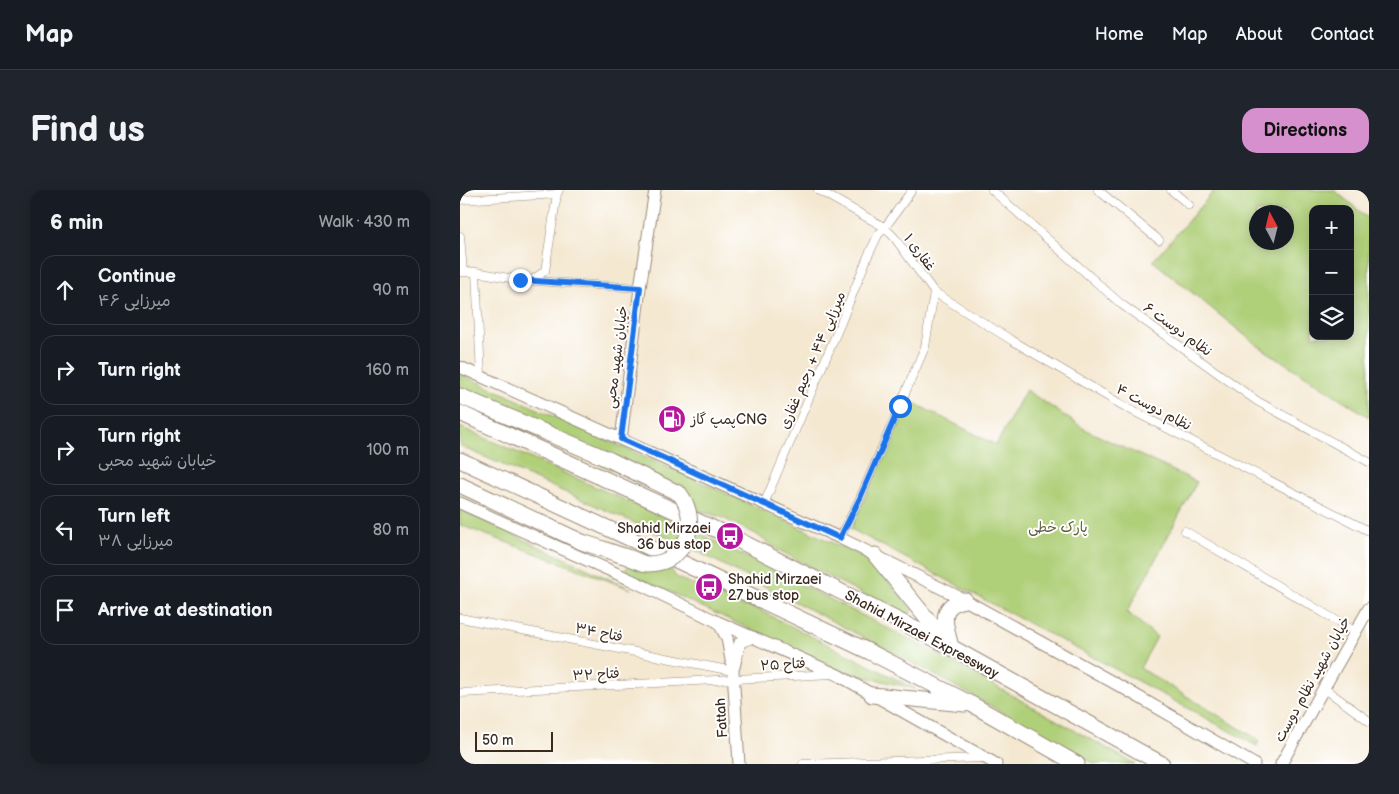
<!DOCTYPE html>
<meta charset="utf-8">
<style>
body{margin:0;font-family:"Balsamiq Sans","Playpen Sans Arabic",sans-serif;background:#20242c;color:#f1f3f6}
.controls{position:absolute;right:15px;top:15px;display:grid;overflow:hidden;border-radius:10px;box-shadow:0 2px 12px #0003}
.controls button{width:45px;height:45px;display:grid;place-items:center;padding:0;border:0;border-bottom:1px solid #363941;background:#171b24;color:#f1f3f6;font:25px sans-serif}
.compass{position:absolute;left:789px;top:15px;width:45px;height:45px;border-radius:50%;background:#171b24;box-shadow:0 2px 12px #0003;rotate:353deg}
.scale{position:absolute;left:15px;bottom:12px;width:78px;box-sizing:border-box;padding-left:5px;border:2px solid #3b2a1e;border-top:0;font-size:14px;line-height:18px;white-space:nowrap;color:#3b2a1e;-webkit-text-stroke:4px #fff;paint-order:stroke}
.stop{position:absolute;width:15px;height:15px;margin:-11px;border:4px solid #1a73e8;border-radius:50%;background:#fff}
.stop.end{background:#1a73e8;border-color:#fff;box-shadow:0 1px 5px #0008}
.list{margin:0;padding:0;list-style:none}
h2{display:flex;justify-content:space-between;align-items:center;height:65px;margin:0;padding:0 20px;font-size:21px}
h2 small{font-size:16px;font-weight:400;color:#9ea1a6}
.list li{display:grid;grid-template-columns:32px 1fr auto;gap:15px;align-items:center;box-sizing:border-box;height:70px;margin:0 10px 10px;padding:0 10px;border:1px solid #363941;border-radius:15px}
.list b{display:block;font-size:19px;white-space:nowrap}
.list p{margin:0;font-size:16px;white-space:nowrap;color:#9ea1a6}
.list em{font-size:16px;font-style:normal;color:#9ea1a6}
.icon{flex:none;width:28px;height:28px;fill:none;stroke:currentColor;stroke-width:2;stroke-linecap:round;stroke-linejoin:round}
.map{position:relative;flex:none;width:909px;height:574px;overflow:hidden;border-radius:15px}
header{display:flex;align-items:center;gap:30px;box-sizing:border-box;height:70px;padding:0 25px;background:#171b24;border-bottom:1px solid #363941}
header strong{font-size:24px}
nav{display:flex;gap:28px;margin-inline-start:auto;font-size:18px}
.intro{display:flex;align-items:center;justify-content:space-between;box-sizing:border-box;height:120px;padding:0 30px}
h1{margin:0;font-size:35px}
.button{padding:12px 22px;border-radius:15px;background:#d690ce;color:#111;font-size:18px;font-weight:700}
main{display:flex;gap:30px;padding:0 30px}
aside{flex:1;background:#171b24;border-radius:15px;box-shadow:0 2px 12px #0003}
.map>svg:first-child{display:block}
.green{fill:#afcf78;stroke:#757c4b;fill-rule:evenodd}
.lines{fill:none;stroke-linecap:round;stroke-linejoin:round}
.street-casing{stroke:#988978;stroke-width:9}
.secondary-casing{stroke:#988978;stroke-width:13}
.highway-casing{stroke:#988978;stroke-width:17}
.street{stroke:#fff;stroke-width:8}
.secondary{stroke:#fff;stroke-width:11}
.highway{stroke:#fff;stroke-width:15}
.highway-bridge-casing{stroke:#988978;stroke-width:17;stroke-linecap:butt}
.highway-bridge{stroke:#fff;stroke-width:15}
.route{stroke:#1a73e8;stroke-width:6}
.labels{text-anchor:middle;stroke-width:4;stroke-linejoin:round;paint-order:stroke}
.street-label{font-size:14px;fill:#3b2a1e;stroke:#fff}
.poi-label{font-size:14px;fill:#3b2a1e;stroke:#fff;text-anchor:start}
.park-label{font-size:14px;fill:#5e5c39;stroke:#fff}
</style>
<header>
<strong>Map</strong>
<nav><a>Home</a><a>Map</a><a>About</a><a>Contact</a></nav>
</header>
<div class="intro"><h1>Find us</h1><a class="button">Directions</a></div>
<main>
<aside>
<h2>6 min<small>Walk · 430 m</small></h2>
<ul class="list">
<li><svg class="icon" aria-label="ahead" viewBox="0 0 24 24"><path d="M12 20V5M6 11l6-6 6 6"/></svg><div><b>Continue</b><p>میرزایی ۴۶</p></div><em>90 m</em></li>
<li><svg class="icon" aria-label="right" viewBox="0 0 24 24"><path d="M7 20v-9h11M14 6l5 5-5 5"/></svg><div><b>Turn right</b></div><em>160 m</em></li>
<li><svg class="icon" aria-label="right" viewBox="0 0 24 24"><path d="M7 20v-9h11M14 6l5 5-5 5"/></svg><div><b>Turn right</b><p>خیابان شهید محبی</p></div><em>100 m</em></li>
<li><svg class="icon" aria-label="left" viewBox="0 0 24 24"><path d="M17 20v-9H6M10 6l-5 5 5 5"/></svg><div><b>Turn left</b><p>میرزایی ۳۸</p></div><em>80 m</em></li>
<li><svg class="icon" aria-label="arrive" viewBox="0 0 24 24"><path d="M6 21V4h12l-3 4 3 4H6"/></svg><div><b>Arrive at destination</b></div></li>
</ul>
</aside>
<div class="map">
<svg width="909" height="574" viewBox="0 0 909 574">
<rect width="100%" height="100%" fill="#fff"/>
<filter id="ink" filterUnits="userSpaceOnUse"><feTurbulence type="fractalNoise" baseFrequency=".02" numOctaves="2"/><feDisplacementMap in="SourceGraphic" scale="10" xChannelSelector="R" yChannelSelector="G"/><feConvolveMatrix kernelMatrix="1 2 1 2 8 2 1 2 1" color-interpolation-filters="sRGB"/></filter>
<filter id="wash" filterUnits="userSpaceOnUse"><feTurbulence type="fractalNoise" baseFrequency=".0096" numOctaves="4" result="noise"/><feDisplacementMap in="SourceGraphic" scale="20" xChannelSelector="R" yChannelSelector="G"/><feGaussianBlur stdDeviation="1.12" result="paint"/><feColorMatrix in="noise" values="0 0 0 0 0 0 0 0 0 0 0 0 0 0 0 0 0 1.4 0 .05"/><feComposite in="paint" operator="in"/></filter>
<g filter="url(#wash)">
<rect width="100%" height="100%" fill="#f4e8d1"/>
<path class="green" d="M 755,0 L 874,0 L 909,29 L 909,227 L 797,155 L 693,71 ZM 853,19 L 890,19 L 890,146 L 853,146 ZM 826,22 L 826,52 L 796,52 L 796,22 Z
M 0,184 L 276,308 L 410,370 L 453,421 L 443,425 L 315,358 L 296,344 L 261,327 L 236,320 L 53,233 L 0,203 Z
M 566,200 L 626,240 L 737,292 L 667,422 L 697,447 L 680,478 L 799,550 L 797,556 L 674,489 L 391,339 L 448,210 L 536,255 Z
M 0,237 L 235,341 L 469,459 L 675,574 L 635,574 L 457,475 L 227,356 L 0,256 Z
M 0,320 L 171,399 L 0,335 Z
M 180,362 L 209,376 L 216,387 L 278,415 L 295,418 L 456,499 L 381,481 L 164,381 Z"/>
</g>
<g filter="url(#ink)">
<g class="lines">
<g class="street-casing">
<path id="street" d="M 358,0 L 424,37 L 434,47 L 474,102 L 553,151 L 669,219 L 909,341
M 532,0 L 661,114 L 797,211 L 909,272
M 638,0 L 699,50
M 711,0 L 729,15
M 0,10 L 97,4
M 0,46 L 3,82
M 0,82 L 16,82 L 60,90 L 180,98
M 16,82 L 21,186
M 72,90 L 85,81 L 97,4 L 99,0
M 304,314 L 380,135 L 408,66 L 418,45 L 429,32 L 452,0
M 725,341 L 896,442
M 380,348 L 400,308 L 465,157 L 474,102
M 0,428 L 273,481
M 865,499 L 909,531
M 0,503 L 372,484
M 343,574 L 523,568"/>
</g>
<g class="secondary-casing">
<path id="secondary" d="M 0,177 L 380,348 L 505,410 L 665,499 L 794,574
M 161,249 L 180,98 L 195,0
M 0,313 L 169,389 L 258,432 L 378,485 L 536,574
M 258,432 L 267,448 L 273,481 L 279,574
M 274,477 L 280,452 L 293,447
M 821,574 L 909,418"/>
</g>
<g class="highway-casing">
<path id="highway" d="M 0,206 L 150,270
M 0,223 L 270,346 L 491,457 L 702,574
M 0,270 L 212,368 L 410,462 L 513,515 L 617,574
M 0,295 L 122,352
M 415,365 L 486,452
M 490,453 C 485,433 478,415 505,410
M 412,505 L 505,514"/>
</g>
<use href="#street" class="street"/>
<use href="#secondary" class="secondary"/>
<use href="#highway" class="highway"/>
<g class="highway-bridge-casing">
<path id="highway-bridge" d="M 122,352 C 138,357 154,363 170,368 C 176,370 182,374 188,374 C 226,374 241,332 220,304 L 150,270"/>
</g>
<use href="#highway-bridge" class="highway-bridge"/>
</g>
</g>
<g class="lines" filter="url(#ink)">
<path class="route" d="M 60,90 L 180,98 L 161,249 L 380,348 L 400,308 L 440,216"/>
</g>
<defs>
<g id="fuel-disc" transform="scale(1.4375)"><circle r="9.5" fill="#b5179e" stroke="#fff"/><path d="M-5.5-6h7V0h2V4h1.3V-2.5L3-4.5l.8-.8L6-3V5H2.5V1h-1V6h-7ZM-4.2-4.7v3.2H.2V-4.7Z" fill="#fff"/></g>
<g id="bus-disc" transform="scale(1.4375)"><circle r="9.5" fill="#b5179e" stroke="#fff"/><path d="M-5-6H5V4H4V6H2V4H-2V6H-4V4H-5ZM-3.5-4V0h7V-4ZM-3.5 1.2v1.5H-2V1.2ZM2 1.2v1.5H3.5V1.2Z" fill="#fff"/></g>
</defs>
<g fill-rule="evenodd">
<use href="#fuel-disc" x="212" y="229"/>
<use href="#bus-disc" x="270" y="346"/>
<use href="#bus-disc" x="249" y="397"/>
</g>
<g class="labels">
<g class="street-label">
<text transform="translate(460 62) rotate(53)" y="5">غفاری ۱</text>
<text transform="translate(718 139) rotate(36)" y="5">نظام دوست ۶</text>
<text transform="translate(156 167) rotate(-83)" y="5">خیابان شهید محبی</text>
<text transform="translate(352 170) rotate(-67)" y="5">میرزایی ۴۴ + رحیم غفاری</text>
<text transform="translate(694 217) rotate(28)" y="5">نظام دوست ۴</text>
<text transform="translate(139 442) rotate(11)" y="5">فتاح ۳۴</text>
<text transform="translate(462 444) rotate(28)" y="5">Shahid Mirzaei Expressway</text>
<text transform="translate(323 474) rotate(-3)" y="5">فتاح ۲۵</text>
<text transform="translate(136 484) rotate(-3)" y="5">فتاح ۳۲</text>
<text transform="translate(852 489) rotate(-61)" y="5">خیابان شهید نظام دوست</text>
<text transform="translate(261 528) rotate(-94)" y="5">Fattah</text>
</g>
<g class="poi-label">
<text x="231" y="234">پمپ گازCNG</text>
<text x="251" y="343" text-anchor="end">Shahid Mirzaei<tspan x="251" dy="16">36 bus stop</tspan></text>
<text x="268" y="394">Shahid Mirzaei<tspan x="268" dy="16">27 bus stop</tspan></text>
</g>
<g class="park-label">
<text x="598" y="342">پارک خطی</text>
</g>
</g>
</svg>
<div class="controls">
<button>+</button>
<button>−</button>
<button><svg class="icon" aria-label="layers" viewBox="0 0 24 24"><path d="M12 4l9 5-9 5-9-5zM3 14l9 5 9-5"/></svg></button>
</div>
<svg class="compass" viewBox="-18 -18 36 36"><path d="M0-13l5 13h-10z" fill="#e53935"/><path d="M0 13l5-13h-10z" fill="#9ea1a6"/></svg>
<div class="scale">50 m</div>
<div class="stop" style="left:440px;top:216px"></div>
<div class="stop end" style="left:60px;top:90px"></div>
</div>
</main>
